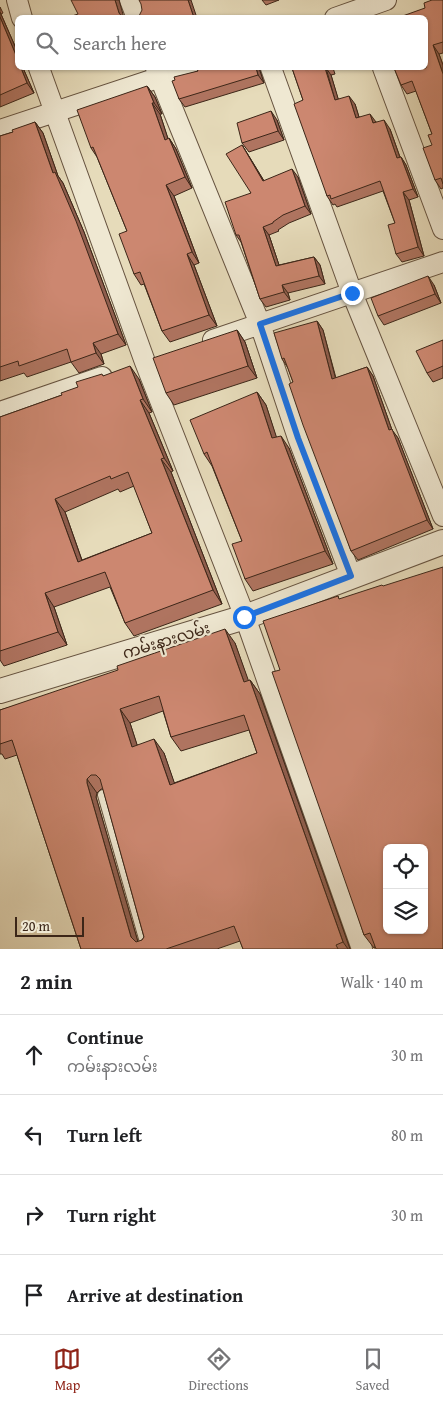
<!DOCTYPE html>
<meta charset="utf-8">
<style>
body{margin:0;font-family:"Gentium Book Plus","Noto Sans Myanmar",serif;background:#f2f2f2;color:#202124}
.controls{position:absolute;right:15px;bottom:15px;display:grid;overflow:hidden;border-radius:8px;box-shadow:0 1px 4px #0004}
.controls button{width:45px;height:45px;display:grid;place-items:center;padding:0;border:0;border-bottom:1px solid #e0e0e0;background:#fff;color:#202124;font:25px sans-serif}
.scale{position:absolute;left:15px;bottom:12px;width:69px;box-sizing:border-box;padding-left:5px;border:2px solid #3c2618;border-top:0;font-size:14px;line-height:18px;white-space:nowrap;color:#3c2618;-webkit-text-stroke:4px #efe8d2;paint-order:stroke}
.stop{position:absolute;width:15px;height:15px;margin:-11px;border:4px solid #1a73e8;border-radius:50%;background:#fff}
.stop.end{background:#1a73e8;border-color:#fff;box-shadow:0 1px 5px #0008}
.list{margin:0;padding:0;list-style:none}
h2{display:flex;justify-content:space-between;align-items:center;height:65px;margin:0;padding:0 20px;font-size:21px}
h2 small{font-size:16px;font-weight:400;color:#757577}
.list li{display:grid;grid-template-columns:32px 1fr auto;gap:15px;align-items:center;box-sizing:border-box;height:80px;padding:0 20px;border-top:1px solid #e0e0e0}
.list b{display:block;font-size:19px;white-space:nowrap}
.list p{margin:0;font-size:16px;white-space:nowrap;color:#757577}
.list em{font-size:16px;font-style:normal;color:#757577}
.icon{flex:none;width:28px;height:28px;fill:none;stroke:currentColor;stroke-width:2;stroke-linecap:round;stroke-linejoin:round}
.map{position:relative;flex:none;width:443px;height:949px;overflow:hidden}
.search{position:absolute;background:#fff;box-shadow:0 1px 4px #0004;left:15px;right:15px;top:15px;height:55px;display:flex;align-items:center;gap:12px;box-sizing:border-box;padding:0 18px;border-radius:8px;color:#757577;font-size:19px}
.sheet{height:385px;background:#fff}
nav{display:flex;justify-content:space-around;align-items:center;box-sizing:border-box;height:70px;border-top:1px solid #e0e0e0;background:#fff;font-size:14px;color:#757577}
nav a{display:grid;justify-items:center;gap:2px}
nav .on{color:#8f2418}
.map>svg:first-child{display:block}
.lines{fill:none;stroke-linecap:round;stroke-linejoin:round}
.service-casing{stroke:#665340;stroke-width:12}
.minor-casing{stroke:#665340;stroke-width:22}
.tertiary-casing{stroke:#665340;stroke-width:26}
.service{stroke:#efe8d2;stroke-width:10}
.minor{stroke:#efe8d2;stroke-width:20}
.tertiary{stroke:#efe8d2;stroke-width:24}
.wall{fill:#af7460;stroke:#3c2618;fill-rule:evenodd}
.shaded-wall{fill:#8f5e4e;stroke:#3c2618}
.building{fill:#cc8770;stroke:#3c2618;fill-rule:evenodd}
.route{stroke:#1a73e8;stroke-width:6}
.labels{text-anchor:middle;stroke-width:4.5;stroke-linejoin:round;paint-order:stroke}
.street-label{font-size:16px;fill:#3c2618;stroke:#efe8d2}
</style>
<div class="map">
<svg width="443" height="949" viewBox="0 0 443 949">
<rect width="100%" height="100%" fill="#e6dbba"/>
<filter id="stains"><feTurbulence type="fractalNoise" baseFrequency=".004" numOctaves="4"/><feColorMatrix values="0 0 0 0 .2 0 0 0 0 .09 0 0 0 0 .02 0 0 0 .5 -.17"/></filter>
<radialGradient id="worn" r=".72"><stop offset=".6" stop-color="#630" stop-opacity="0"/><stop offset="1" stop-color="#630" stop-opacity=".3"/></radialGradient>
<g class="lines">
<g class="service-casing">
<path id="service" d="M 103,795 L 147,949"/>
</g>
<g class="minor-casing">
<path id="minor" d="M 17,0 L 22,18
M 130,0 L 137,18
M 335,18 L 386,0
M 39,68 L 145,362 L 245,617 L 362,949
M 156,68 L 260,324 L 298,438 L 351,576
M 271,68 L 352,293 L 443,516
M 383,68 L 443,229
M 0,130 L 188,68
M 213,340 L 443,262
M 0,412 L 102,377"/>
</g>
<g class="tertiary-casing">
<path id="tertiary" d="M 0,691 L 245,617 L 443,542"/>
</g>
<use href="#service" class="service"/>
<use href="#minor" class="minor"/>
<use href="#tertiary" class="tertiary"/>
</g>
<path class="wall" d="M 262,0 L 279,0 L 266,5 Z
M 443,0 L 443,53 L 439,54 L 443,65 L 443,188 L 441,189 L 435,180 L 432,134 L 416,91 L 407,94 L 401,85 L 426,68 L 425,8 Z
M 0,7 L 3,13 L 1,14 L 18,53 L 18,68 L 23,68 L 34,93 L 0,107 Z
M 200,68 L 259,68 L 264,83 L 185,107 L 179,99 L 175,80 L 198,71 Z
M 292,68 L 333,68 L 335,74 L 331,75 L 338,99 L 355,104 L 359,117 L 376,122 L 390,129 L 400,157 L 401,157 L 406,165 L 418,197 L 409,200 L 424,256 L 402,262 L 396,254 L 395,223 L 383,191 L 337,207 L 335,204 L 333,205 L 327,196 L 303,100 Z
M 147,86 L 155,97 L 162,114 L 160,114 L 168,139 L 169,138 L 176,149 L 192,188 L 174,196 L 199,263 L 194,265 L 217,326 L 170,342 L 162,331 L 144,284 L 141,285 L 134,274 L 127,231 L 97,157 L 91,148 Z
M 277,120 L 284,140 L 249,152 L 242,143 Z
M 35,122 L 43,133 L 58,176 L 63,183 L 84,232 L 126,345 L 101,354 L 104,364 L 79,373 L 71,362 L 27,377 L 24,373 L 0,381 L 0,136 L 13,132 Z
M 242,145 L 264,181 L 298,177 L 311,214 L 289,223 L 278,230 L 279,231 L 269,235 L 279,265 L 314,257 L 320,265 L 325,284 L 288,293 L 290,300 L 266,307 L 260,299 L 241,242 L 236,235 L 251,193 Z
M 434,285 L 441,303 L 384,325 L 378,316 Z
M 317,321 L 323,330 L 336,378 L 367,367 L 373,376 L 392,430 L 398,438 L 433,529 L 358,560 L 351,551 L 293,382 L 288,368 L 282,359 Z
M 237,330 L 245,342 L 257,378 L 174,405 L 166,393 Z
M 443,340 L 443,378 L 433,382 L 427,373 Z
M 103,376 L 139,379 L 152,412 L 149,413 L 173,471 L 171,472 L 222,604 L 134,636 L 125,623 L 110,587 L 54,607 L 67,645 L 4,666 L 0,660 L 0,417 L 62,395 ZM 134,486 L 152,533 L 82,560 L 65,512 L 118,489 L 120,492 Z
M 257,392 L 266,405 L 276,437 L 289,448 L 333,564 L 253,591 L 245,579 L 242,541 L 212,466 L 204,454 Z
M 338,596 L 339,599 L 375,948 L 374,948 L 364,935 L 280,670 Z
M 235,643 L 248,681 L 250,680 L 260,694 L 350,949 L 243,949 L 240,941 L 217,949 L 81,949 L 17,755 L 5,759 L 2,754 L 0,754 L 0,710 ZM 163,711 L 171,737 L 181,751 L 249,730 L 257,753 L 174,783 L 164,753 L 137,745 L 130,723 ZM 101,789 L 103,789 L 144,937 L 142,940 L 138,942 L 96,797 L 97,793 Z"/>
<path class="shaded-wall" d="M 115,0 L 119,0 L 124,18 L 122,18 L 119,13 Z
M 188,0 L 191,0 L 197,18 L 194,18 Z
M 0,12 L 18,53 L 18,60 L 0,17 Z
M 433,45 L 439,54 L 443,65 L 443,74 Z
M 21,68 L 23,68 L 34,93 L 27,83 Z
M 256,68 L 259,68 L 264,83 L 258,75 Z
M 326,68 L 331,75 L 341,108 L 335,100 Z
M 147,86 L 155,97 L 162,114 L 154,103 Z
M 349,96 L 355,104 L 362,127 L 356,118 Z
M 152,103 L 160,114 L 172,151 L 165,140 Z
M 271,111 L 277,120 L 284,140 L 278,131 Z
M 370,114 L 376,122 L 373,123 Z
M 384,120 L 390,129 L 403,166 L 397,158 Z
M 35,122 L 43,133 L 58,176 L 63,183 L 84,232 L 126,345 L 118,334 L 53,173 Z
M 169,138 L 176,149 L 192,188 L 185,177 Z
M 242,145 L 247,153 L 269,189 L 263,181 Z
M 401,157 L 406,165 L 418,197 L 413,189 Z
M 292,169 L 298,177 L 311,214 L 305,206 Z
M 166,185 L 174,196 L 199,263 L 192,252 Z
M 403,192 L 409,200 L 424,256 L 418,247 Z
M 263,227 L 269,235 L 282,274 L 276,266 Z
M 187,254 L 194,265 L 217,326 L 209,315 Z
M 314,257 L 320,265 L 325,284 L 319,276 Z
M 428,276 L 434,285 L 441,303 L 435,294 Z
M 282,285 L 288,293 L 290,300 L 284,292 Z
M 317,321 L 323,330 L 338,388 L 332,379 Z
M 237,330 L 245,342 L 257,378 L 248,366 Z
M 93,343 L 101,354 L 104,364 L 96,353 Z
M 130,366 L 139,379 L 152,412 L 143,399 Z
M 367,367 L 373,376 L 392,430 L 398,438 L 433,529 L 427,520 L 389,430 Z
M 257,392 L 266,405 L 281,451 L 272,438 Z
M 140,400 L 149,413 L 173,471 L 164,458 Z
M 281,436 L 289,448 L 333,564 L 325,551 Z
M 161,459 L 171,472 L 222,604 L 213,590 Z
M 55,499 L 65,512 L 87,575 L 78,562 Z
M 45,593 L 54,607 L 67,645 L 58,632 Z
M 225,629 L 235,643 L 254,696 L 244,682 Z
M 250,680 L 260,694 L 350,949 L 348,949 L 343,942 Z
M 120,709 L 130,723 L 142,760 L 132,747 Z
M 154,739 L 164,753 L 180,799 L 170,785 Z
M 87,779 L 97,793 L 96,797 L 140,949 L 131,937 L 87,783 Z"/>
<path class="building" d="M 71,0 L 115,0 L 119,13 L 123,18 L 66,18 L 78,14 Z
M 139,0 L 188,0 L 194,18 L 137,18 L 139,16 L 142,10 L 141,4 Z
M 432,0 L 443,0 L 443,42 L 433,45 L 443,74 L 443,184 L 441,178 L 435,180 L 423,148 L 432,145 L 428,135 L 432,134 L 412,81 L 401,85 L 394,68 L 426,68 L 426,18 L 397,18 L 425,8 L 424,3 Z
M 0,17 L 18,60 L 18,68 L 21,68 L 27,83 L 0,95 Z
M 200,68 L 256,68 L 258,75 L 179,99 L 172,81 L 175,80 L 174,77 L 198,71 L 197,69 Z
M 292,68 L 325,68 L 335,100 L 349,96 L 356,118 L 370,114 L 373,123 L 384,120 L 397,158 L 401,157 L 413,189 L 403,192 L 418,247 L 396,254 L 388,225 L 395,223 L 380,181 L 331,199 L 330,195 L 327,196 L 294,104 L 303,100 Z
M 147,86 L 154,103 L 152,103 L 165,140 L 169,138 L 185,177 L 166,185 L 192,252 L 187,254 L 209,315 L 162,331 L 140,272 L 134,274 L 119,234 L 127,231 L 93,147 L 91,148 L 77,110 Z
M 271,111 L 278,131 L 242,143 L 237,123 Z
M 35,122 L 53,173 L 55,172 L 76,221 L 118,334 L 93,343 L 96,353 L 71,362 L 67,349 L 19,366 L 18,361 L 0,367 L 0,136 L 13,132 L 12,130 Z
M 242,145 L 263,181 L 292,169 L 305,206 L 283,215 L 273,222 L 273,223 L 263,227 L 276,266 L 314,257 L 319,276 L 282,285 L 284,292 L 260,299 L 239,235 L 236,235 L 225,202 L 251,193 L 226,154 Z
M 428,276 L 435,294 L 378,316 L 371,298 Z
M 317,321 L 332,379 L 367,367 L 389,430 L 392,429 L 427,520 L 351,551 L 303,425 L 289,384 L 293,382 L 284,358 L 282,359 L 274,333 Z
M 237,330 L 248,366 L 166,393 L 153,358 Z
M 443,340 L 443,366 L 427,373 L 416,351 Z
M 130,366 L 143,399 L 140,400 L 164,458 L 161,459 L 213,590 L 125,623 L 105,572 L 45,593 L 58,632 L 0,651 L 0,417 L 62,395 L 61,393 L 78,387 L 76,382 L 102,374 L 103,376 ZM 128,472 L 152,533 L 78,562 L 55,499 L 110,476 L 111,479 Z
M 257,392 L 272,438 L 281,436 L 325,551 L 245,579 L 232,544 L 242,541 L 207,452 L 204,454 L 190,420 Z
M 443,567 L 443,949 L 376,949 L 370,933 L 364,935 L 272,672 L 280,670 L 263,621 L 338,596 L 339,599 L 382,585 L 383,586 ZM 387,848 L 424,848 L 424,930 L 387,930 Z
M 225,629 L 244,682 L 250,680 L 343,942 L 336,945 L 338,949 L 243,949 L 234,926 L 166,949 L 81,949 L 12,740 L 0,744 L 0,710 L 118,670 L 117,666 ZM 159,696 L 171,737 L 244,715 L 257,753 L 170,785 L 154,739 L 132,747 L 120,709 ZM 91,775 L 96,775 L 100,779 L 144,937 L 142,940 L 136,942 L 131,937 L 87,783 L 87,779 Z"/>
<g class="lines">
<path class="route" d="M 244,617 L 351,576 L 298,438 L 260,324 L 352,293"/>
</g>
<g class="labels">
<g class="street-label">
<text transform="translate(166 640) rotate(-17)" y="6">ကမ်းနားလမ်း</text>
</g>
</g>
<rect width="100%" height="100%" filter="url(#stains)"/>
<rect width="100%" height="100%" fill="url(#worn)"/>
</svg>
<div class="controls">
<button><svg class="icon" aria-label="locate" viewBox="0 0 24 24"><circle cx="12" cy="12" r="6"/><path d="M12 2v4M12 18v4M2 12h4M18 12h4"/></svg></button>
<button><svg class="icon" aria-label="layers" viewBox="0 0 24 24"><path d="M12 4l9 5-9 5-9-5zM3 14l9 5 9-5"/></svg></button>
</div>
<div class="scale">20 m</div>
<div class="stop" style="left:244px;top:617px"></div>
<div class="stop end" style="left:352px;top:293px"></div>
<div class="search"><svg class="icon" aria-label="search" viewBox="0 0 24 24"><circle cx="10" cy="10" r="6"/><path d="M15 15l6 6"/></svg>Search here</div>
</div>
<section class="sheet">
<h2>2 min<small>Walk · 140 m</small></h2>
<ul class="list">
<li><svg class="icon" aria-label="ahead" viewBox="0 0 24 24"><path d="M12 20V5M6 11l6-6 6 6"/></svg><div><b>Continue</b><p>ကမ်းနားလမ်း</p></div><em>30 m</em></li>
<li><svg class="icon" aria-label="left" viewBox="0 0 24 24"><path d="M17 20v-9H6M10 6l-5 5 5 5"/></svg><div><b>Turn left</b></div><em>80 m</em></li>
<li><svg class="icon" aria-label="right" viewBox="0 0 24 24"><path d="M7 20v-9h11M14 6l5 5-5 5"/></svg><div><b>Turn right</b></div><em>30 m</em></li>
<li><svg class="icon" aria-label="arrive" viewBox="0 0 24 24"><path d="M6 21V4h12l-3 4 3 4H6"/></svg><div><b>Arrive at destination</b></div></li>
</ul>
</section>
<nav>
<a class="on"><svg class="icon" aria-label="map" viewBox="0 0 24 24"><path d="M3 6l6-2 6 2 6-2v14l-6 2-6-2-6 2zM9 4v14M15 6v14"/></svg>Map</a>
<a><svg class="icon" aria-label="directions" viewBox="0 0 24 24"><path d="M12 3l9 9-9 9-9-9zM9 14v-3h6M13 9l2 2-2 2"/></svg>Directions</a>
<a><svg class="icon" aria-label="saved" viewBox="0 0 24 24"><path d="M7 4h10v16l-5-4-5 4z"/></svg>Saved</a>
</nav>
